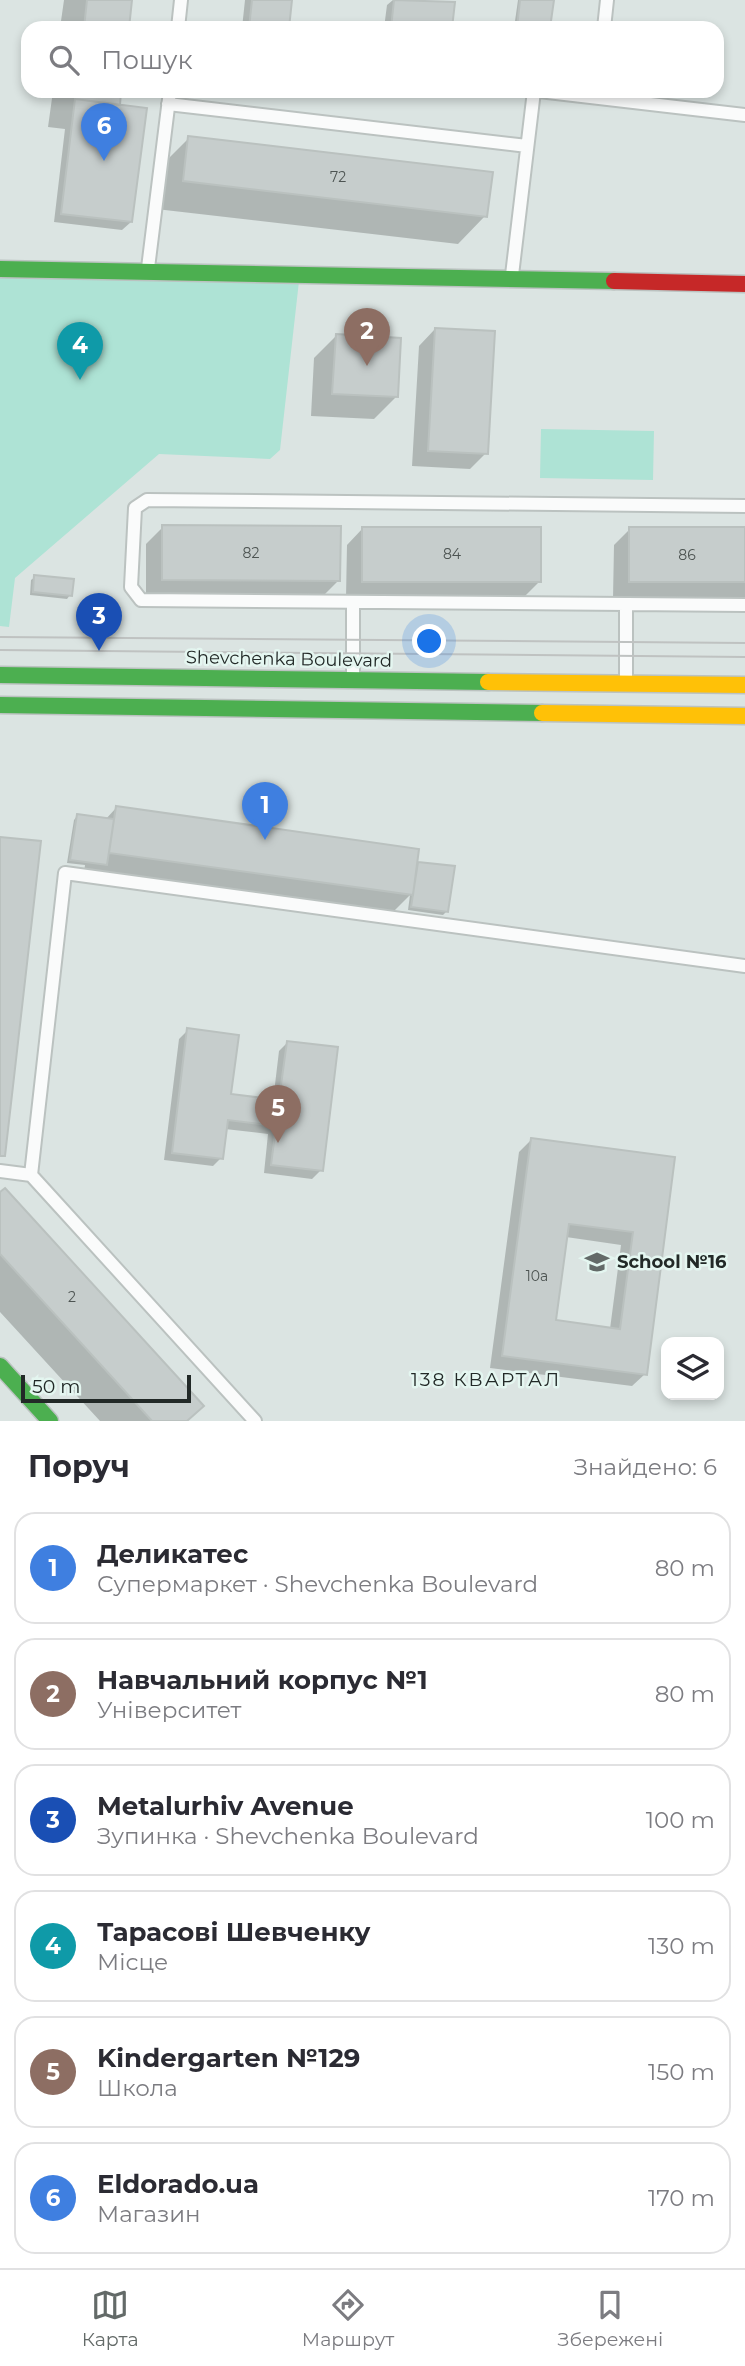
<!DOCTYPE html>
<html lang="uk">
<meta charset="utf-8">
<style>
body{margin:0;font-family:Montserrat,sans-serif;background:#f7f7f7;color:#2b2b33}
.controls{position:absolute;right:21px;bottom:21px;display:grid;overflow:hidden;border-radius:14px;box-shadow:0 4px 10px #0003}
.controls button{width:63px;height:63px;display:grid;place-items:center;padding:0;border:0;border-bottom:2px solid #e1e1e2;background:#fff;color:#2b2b33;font:35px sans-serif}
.scale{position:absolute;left:21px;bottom:18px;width:170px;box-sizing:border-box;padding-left:7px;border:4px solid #222927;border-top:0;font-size:19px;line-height:24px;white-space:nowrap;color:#222927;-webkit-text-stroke:5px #e4f6f0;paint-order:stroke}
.you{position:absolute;left:430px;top:642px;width:24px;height:24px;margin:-18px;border:5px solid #fff;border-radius:50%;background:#1a73e8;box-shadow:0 0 0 10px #1a73e833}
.badge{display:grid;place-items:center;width:46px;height:46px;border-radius:50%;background:#636a68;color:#fff;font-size:23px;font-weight:700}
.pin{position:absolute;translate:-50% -58px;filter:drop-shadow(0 2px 4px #0008)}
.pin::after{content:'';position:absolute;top:37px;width:24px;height:21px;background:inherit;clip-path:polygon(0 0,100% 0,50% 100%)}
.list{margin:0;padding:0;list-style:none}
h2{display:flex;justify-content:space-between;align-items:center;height:91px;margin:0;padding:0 28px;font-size:30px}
h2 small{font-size:23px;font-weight:400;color:#7c7c81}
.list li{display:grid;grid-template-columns:46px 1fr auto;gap:21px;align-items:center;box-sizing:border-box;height:112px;margin:0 14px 14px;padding:0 14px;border:2px solid #e1e1e2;border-radius:21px}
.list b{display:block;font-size:26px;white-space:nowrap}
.list p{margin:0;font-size:23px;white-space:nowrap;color:#7c7c81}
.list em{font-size:23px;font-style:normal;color:#7c7c81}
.icon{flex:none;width:38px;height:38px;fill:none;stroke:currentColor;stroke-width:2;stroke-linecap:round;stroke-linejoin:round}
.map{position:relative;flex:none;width:745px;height:1421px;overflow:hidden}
.search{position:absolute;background:#fff;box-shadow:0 4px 10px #0003;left:21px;right:21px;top:21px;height:77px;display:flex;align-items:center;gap:18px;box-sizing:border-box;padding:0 24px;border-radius:21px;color:#7c7c81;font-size:26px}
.sheet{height:847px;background:#fff}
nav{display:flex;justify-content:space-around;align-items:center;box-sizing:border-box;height:98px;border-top:2px solid #e1e1e2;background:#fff;font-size:19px;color:#7c7c81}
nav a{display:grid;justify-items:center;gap:4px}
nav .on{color:#636a68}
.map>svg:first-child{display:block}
.green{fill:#aee3d5}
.shadow{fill:#0003;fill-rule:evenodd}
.building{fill:#c6cdcc;stroke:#bac1bf;stroke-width:2;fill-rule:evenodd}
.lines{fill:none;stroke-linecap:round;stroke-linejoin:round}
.lane-casing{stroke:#bbc2c0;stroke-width:16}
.fast-casing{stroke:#bbc2c0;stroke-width:19}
.slow-casing{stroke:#bbc2c0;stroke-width:19}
.jam-casing{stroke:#bbc2c0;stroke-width:19}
.lane{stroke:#fafbfb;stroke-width:12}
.fast{stroke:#4caf50;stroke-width:16}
.slow{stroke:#ffc107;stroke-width:16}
.jam{stroke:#c62828;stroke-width:16}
.tram{stroke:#bfc2c1;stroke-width:2}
.labels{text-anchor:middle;stroke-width:5;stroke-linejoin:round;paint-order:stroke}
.number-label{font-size:14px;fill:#4d5452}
.street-label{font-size:18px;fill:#222927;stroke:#e4f6f0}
.poi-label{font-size:18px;font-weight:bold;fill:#222927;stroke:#e4f6f0;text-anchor:start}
.neighbourhood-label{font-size:19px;letter-spacing:2px;fill:#222927;stroke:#e4f6f0}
</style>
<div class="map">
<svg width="745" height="1421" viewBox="0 0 745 1421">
<rect width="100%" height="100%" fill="#dbe4e2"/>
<path class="green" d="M 0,275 L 299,281 L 280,450 L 270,459 L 159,454 L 15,578 L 9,627 L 0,626 Z
M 541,429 L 654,431 L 653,480 L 540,478 Z"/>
<path class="shadow" d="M 64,0 L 131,0 L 127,28 L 60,28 Z
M 245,0 L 290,0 L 287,28 L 242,28 Z
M 393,0 L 454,4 L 451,28 L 384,28 L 387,5 Z
M 518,0 L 552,0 L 548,28 L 514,28 Z
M 53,91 L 120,91 L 118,104 L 131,222 L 122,230 L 54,222 L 65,129 L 48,127 Z
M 189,138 L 485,216 L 458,244 L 156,209 L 161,166 Z
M 435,329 L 486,453 L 470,469 L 412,466 L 419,346 Z
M 336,336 L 396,397 L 374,419 L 311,416 L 314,358 Z
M 163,527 L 339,580 L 322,597 L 146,596 L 146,544 Z
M 363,528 L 539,582 L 523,598 L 346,597 L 347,545 Z
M 630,529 L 745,529 L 745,598 L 613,598 L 614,545 Z
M 35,577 L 70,595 L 67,599 L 30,595 L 31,580 Z
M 116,808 L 415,867 L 418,863 L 447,911 L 443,915 L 408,910 L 410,895 L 383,922 L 83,880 L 85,865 L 67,863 L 74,820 L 77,816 L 105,820 Z
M 188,1030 L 229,1095 L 273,1101 L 279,1051 L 287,1043 L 321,1170 L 312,1179 L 264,1173 L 268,1134 L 225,1129 L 221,1158 L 213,1166 L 164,1160 L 179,1039 Z
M 531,1140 L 674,1158 L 645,1374 L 632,1386 L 490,1368 L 519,1152 ZM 566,1237 L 621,1245 L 610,1329 L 555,1322 Z
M 0,1195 L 186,1421 L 100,1421 L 0,1312 Z"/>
<path class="building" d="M 87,0 L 132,0 L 129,28 L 84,28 Z
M 252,0 L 292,0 L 289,28 L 249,28 Z
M 394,0 L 455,2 L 452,28 L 391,28 Z
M 520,0 L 554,0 L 550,28 L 517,28 Z
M 76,91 L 121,91 L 120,105 L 75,99 Z
M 75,99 L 147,108 L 132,222 L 61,214 Z
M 188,136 L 493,172 L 487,217 L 183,181 Z
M 435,328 L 495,331 L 488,454 L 428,451 Z
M 336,334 L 401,338 L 398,397 L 332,394 Z
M 162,525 L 341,526 L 340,581 L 162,580 Z
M 362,527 L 541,527 L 541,582 L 362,582 Z
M 629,527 L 745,527 L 745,582 L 629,582 Z
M 34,575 L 74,579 L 72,596 L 33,592 Z
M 116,806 L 419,849 L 413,895 L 109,853 Z
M 77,814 L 114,819 L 107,865 L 70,860 Z
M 0,837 L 41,841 L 5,1156 L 0,1156 Z
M 418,862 L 455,866 L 448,912 L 411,907 Z
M 187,1028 L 239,1035 L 231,1094 L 279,1100 L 287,1041 L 338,1047 L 323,1171 L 271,1165 L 276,1126 L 228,1120 L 223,1159 L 172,1153 Z
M 531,1138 L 675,1157 L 647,1375 L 502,1356 ZM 569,1224 L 633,1232 L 620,1329 L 556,1320 Z
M 5,1188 L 204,1406 L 187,1421 L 152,1421 L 0,1254 L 0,1192 Z"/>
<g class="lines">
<g class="lane-casing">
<path id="lane" d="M 178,28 L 181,0
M 604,28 L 607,0
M 539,91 L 745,115
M 168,104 L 527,146
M 148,268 L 170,91
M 512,275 L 534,91
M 745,506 L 147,500 L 135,508 L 131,587 L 141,600 L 745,605
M 353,602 L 353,678
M 626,604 L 626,680
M 0,1171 L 31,1175 L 255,1421
M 31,1175 L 65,873 L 745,966"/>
</g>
<g class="fast-casing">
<path id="fast" d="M 0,269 L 614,281
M 0,675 L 488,682
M 0,705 L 542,713
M 0,1366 L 50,1421"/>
</g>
<g class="slow-casing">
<path id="slow" d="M 488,682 L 745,685
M 542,713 L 745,716"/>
</g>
<g class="jam-casing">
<path id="jam" d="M 614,281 L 745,284"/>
</g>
<use href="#lane" class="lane"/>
<use href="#fast" class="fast"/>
<use href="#slow" class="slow"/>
<use href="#jam" class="jam"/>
<path class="tram" d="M 0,637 L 745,643
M 0,650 L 745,657"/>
</g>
<defs>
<g id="school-bare" transform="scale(1.89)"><path d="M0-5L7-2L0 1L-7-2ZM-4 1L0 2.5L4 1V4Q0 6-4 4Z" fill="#636a68" stroke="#e4f6f0" stroke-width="2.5" paint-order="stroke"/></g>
</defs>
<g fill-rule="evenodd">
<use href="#school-bare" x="597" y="1262"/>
</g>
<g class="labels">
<g class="number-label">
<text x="338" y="182">72</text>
<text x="251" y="558">82</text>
<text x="452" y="559">84</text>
<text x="687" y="560">86</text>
<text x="537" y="1281">10а</text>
<text x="72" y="1302">2</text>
</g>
<g class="street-label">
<text transform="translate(289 659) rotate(1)" y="6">Shevchenka Boulevard</text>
</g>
<g class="poi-label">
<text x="617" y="1268">School №16</text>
</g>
<g class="neighbourhood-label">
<text x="486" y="1386">138 КВАРТАЛ</text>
</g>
</g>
</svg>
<div class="controls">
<button><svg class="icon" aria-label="layers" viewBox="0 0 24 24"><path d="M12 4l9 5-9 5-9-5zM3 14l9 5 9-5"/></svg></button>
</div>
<div class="scale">50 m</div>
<div class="you"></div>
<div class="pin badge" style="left:265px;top:840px;background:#3f7fe0">1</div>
<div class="pin badge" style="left:367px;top:366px;background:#8d6e63">2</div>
<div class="pin badge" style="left:99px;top:651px;background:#1a4fb4">3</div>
<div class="pin badge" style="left:80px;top:380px;background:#0f9aa8">4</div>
<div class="pin badge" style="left:278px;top:1143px;background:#8d6e63">5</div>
<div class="pin badge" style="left:104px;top:161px;background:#3f7fe0">6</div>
<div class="search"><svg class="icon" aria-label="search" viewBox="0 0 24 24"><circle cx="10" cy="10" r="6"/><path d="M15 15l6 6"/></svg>Пошук</div>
</div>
<section class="sheet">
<h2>Поруч<small>Знайдено: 6</small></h2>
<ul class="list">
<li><span class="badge" style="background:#3f7fe0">1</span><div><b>Деликатес</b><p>Супермаркет · Shevchenka Boulevard</p></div><em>80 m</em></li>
<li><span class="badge" style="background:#8d6e63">2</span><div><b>Навчальний корпус №1</b><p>Університет</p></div><em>80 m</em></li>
<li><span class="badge" style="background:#1a4fb4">3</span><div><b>Metalurhiv Avenue</b><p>Зупинка · Shevchenka Boulevard</p></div><em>100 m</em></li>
<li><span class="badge" style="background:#0f9aa8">4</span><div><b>Тарасові Шевченку</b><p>Місце</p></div><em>130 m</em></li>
<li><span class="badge" style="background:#8d6e63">5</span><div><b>Kindergarten №129</b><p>Школа</p></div><em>150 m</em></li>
<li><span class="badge" style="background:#3f7fe0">6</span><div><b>Eldorado.ua</b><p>Магазин</p></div><em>170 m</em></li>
</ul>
</section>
<nav>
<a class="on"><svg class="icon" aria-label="map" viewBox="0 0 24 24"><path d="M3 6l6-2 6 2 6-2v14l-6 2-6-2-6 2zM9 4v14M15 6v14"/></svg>Карта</a>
<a><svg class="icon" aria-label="directions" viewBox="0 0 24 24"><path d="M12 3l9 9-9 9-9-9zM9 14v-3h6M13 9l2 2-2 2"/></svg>Маршрут</a>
<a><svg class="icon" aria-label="saved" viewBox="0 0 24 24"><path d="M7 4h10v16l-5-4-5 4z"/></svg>Збережені</a>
</nav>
